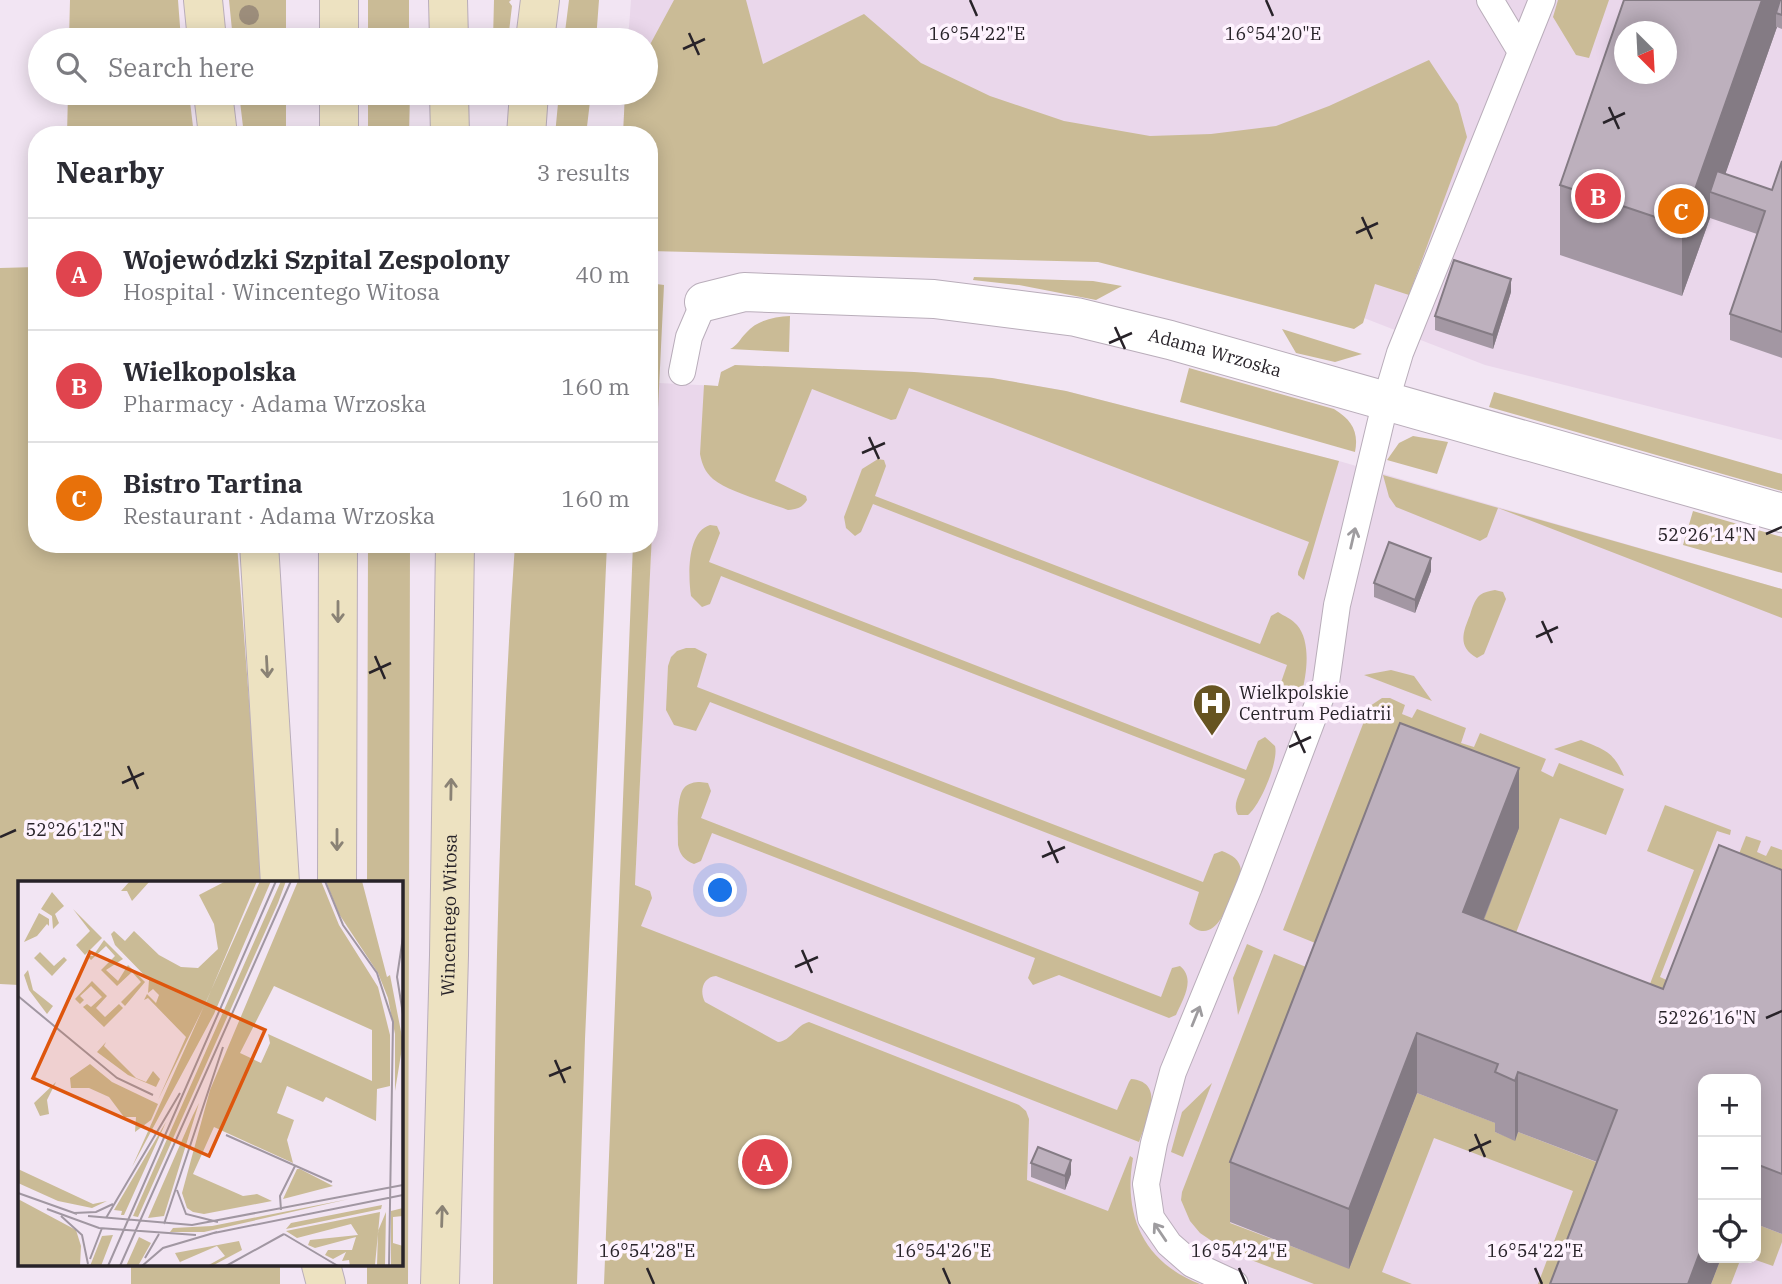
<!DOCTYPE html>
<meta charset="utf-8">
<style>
body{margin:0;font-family:"IBM Plex Serif",serif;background:#f2f2f3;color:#2b2b33}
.controls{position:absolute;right:21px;bottom:21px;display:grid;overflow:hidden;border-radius:14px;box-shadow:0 4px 18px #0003}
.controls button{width:63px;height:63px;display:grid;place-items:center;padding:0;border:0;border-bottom:2px solid #e1e1e2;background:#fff;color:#2b2b33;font:35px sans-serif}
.compass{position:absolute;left:1614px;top:21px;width:63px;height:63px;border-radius:50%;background:#fff;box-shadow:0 4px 18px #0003;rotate:156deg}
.you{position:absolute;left:721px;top:891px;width:24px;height:24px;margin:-18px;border:5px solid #fff;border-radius:50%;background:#1a73e8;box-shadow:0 0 0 10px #1a73e833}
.badge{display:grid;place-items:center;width:46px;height:46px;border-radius:50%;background:#1a73e8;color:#fff;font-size:23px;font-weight:700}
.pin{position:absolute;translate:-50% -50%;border:4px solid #fff;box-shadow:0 2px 7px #0006}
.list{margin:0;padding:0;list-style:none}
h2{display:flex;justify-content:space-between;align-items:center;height:91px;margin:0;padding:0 28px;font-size:30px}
h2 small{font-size:23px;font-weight:400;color:#7c7c81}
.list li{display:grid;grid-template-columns:46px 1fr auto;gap:21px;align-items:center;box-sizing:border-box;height:112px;padding:0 28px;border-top:2px solid #e1e1e2}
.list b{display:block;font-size:26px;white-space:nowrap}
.list p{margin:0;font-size:23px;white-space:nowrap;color:#7c7c81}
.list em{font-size:23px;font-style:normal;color:#7c7c81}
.icon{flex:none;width:38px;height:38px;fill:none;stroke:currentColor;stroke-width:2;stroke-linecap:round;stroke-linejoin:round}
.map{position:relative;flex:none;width:1782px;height:1284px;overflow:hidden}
.search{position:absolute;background:#fff;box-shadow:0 4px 18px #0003;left:28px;top:28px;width:630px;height:77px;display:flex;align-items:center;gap:18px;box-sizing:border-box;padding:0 24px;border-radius:38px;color:#7c7c81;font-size:26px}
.panel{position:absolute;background:#fff;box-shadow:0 4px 18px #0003;left:28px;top:126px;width:630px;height:427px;border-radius:28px}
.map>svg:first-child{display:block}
.built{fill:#ead7eb;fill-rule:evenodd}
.green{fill:#cabb96}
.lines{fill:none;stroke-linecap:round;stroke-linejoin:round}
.service-casing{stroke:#b9adba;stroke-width:28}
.minor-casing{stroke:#b9adba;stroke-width:40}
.secondary-casing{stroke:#b9adba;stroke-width:40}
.service{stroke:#fff;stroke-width:26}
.minor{stroke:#fff;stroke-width:38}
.secondary{stroke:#ede2c1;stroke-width:38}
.tree{fill:#9c8d7b}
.wall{fill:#a397a3}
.shaded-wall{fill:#847b84}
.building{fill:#bdb0bd;stroke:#847b84;stroke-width:2;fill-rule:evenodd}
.oneway{stroke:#9e9c9f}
.oneway2{stroke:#8a8275}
.ticks{fill:none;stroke:#282329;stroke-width:2.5}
.labels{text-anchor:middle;stroke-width:7;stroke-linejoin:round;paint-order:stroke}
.street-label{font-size:18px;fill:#282329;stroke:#fef3fe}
.poi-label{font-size:18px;fill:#282329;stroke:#fef3fe;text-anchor:start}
.inset-road{fill:none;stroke:#a197a2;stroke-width:2}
.view{fill:#de560d;fill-opacity:0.15;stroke:#de560d;stroke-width:3.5}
.inset-edge{fill:none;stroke:#282329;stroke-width:3.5}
.ticks-label{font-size:18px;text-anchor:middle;fill:#282329;stroke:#fef3fe;stroke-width:7;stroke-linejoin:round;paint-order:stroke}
</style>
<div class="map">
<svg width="1782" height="1284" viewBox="0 0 1782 1284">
<rect width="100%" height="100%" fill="#f2e5f3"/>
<path class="built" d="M 631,0 L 1782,0 L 1782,440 L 1485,365 L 1364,318 L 649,135 L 623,135 L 625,93 L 646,93 L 646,40 L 628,40 ZM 1624,32 L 1666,32 L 1666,74 L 1624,74 Z
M 735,365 L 914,372 L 992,378 L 1066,391 L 1339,461 L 1782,589 L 1782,1284 L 628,1284 L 635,885 L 659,383 L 718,386 L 721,372 ZM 1703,1079 L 1756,1079 L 1756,1258 L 1703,1258 Z"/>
<path class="green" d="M 70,0 L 178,0 L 181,40 L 69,40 Z
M 229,0 L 286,0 L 286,40 L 233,40 Z
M 368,0 L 409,0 L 409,40 L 368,40 Z
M 494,0 L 511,0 L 509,2 L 512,6 L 508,40 L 493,40 Z
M 569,0 L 599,0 L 596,40 L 564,40 Z
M 674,0 L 746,0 L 763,64 L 864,14 L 921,63 L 990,96 L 1064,121 L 1150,136 L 1211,134 L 1276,126 L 1329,106 L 1429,60 L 1458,104 L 1467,137 L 1409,295 L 1375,284 L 1363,323 L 1354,329 L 1098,262 L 649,251 L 649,135 L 623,135 L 625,93 L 646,93 L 646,52 Z
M 1558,0 L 1609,0 L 1589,58 L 1576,55 L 1553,17 Z
M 68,93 L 189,93 L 194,135 L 67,135 Z
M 239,93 L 286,93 L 286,135 L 244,135 Z
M 368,93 L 410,93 L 409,135 L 368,135 Z
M 559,93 L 591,93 L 586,135 L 555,135 Z
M 37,267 L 37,544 L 237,544 L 263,883 L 19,883 L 19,985 L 0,984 L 0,268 Z
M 974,277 L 1093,281 L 1122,286 L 1096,300 L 1019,285 L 973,280 Z
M 649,283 L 664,285 L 635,885 L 650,891 L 652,898 L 641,926 L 1117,1110 L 1129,1082 L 1131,1079 C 1167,1082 1146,1122 1139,1142 L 716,976 C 703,977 699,991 705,1002 L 778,1042 C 791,1041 796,1025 809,1022 L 1019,1105 L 1026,1111 L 1029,1119 L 1027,1180 L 1108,1211 L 1130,1156 L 1133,1158 C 1123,1215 1143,1262 1200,1284 L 604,1284 L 633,544 L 649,544 Z
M 790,316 L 789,352 L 730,349 C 737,346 740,339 746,333 C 757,320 774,317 790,316 Z
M 1282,329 L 1362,354 L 1335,362 L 1296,353 Z
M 735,365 L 914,372 L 992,378 L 1066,391 L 1339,461 L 1304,580 L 1298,575 L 1298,572 L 1309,542 L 909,388 L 896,419 L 891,420 L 812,389 L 775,481 L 806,496 L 807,500 C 802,508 797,509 788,510 C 767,502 729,492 713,479 C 705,472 702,464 700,454 L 704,385 L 718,386 L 721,372 Z
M 1189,368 L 1334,409 C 1352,420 1359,432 1355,452 L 1180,402 Z
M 1494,392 L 1782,474 L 1782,491 L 1489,407 Z
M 1413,436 L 1448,442 L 1437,474 L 1387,460 L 1399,443 Z
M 878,459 L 884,460 L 886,466 L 875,496 L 1260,644 L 1271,616 L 1278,612 C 1284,616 1292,619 1297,625 C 1311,641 1307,673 1302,692 L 1288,702 L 1279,700 L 1276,697 L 1287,665 L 873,504 L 861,532 L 855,536 L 846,528 L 844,517 L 862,469 Z
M 1383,475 L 1782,589 L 1782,618 L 1498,508 L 1487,537 L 1480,541 L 1396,507 L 1389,497 Z
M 1693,511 L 1782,537 L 1782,573 L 1683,545 Z
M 710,525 L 717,526 L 720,533 L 709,562 L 1246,770 L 1258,741 L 1265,737 L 1275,746 C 1279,761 1260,806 1248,815 L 1238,815 C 1231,804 1242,790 1245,779 L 721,576 L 710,604 L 702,607 L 691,596 C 688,575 687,532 710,525 Z
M 368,544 L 410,544 L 408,1284 L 367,1284 L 367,1265 L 401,1265 L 401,883 L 367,883 Z
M 515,544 L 607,544 L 585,1039 L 577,1284 L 493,1284 C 494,1037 498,791 515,544 Z
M 1495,590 L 1503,592 L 1506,599 L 1484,654 L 1477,658 C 1457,647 1463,632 1470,615 C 1472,609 1474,600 1480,595 C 1484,592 1490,591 1495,590 Z
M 686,648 L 695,648 L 707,654 L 697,687 L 1203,882 L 1214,854 L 1222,851 C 1232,855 1240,859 1241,871 C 1242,880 1236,889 1232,897 C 1224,914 1212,945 1189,924 L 1199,892 L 710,702 L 696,731 L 674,725 L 666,710 L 668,666 L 671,657 L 677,651 Z
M 1391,670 L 1414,676 L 1432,701 L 1364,675 Z
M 1382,698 L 1390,698 L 1405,705 L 1402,714 L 1412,718 L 1417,709 L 1466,728 L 1461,743 L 1474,747 L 1480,733 L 1546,759 L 1541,771 L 1553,777 L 1559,763 L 1624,789 L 1606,835 L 1560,818 L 1509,951 L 1643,1002 L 1694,870 L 1647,851 L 1665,805 L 1731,830 L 1730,835 L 1717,831 L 1660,977 L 1673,983 L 1649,1044 L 1335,951 L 1283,930 L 1370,706 Z
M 1581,740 C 1605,750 1613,751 1624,776 L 1554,749 Z
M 700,782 L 708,783 L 711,791 L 701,818 L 1161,997 L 1172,968 L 1180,966 C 1196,979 1183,999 1176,1015 L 1169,1018 L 1059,975 L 1033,985 L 1028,978 L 1035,958 L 712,833 L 701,861 L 694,864 C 684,860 680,855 678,845 C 678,832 676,797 684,788 C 688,783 695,782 700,782 Z
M 1746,836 L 1761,841 L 1757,852 L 1766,856 L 1771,846 L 1782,850 L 1782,930 L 1719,905 Z
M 1247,944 L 1263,951 L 1238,1015 L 1233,978 Z
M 1274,954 L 1326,975 L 1230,1223 L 1349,1268 L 1417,1093 L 1498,1124 L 1495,1132 L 1515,1140 L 1518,1132 L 1617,1170 L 1573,1284 L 1538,1284 L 1573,1191 L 1434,1138 L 1382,1272 L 1412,1284 L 1314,1284 L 1225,1250 L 1200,1233 L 1190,1221 L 1181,1200 L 1182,1192 Z
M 1212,1083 L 1183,1157 L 1171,1152 L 1182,1112 Z
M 1756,1224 L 1782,1234 L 1782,1242 L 1773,1266 L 1750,1258 L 1756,1258 Z
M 1721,1258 L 1741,1258 L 1731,1284 L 1711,1284 Z
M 131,1265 L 280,1265 L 280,1284 L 131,1284 Z"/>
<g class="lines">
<g class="service-casing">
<path id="service" d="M 1490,0 L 1520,50
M 682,372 L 689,337 L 704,302
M 1235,1284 L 1192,1264 L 1169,1244 L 1151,1218 L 1146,1184 L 1154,1143 L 1173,1072 L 1249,887 L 1326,683 L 1337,605 L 1386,400 L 1400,353 L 1542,0"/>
</g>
<g class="minor-casing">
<g id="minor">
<path id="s1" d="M 704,302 L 744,292 L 934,299 L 1076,317 L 1170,340 L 1782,513"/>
</g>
</g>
<g class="secondary-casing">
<g id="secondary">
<path d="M 203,0 L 207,40"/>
<path d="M 448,0 L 449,40"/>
<path d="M 339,40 L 339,0"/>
<path d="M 535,40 L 540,0"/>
<path d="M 213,93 L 218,135"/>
<path d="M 449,93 L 450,135"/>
<path d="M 339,135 L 339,93"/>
<path d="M 526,135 L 529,93"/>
<path d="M 259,544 L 280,883"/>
<path d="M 337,883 L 338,544"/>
<path d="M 321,1265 L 326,1284"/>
<path id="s2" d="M 440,1284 L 449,955 L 455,544"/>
</g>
</g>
<use href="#service" class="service"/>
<use href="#minor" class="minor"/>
<use href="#secondary" class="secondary"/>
</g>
<circle class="tree" cx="249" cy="15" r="10"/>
<path class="wall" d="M 1782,0 L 1782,29 L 1777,27 L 1725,174 L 1772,190 L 1782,161 L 1782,358 L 1730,340 L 1730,314 L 1757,234 L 1710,218 L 1682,296 L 1560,255 L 1560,185 Z
M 1511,292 L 1493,349 L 1435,330 L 1435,316 Z
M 1431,571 L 1415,613 L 1374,597 L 1374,583 Z
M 1519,828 L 1484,920 L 1663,989 L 1782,870 L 1782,1234 L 1756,1224 L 1756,1079 L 1703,1258 L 1721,1258 L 1711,1284 L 1597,1162 L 1518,1132 L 1515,1141 L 1495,1132 L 1495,1123 L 1417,1093 L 1349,1269 L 1230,1222 L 1230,1162 Z
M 1031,1163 L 1071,1174 L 1065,1190 L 1031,1177 Z"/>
<path class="shaded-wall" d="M 1762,0 L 1782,0 L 1776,13 L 1776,27 L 1777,27 L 1718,195 L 1710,192 L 1710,218 L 1682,296 L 1682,226 Z
M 1511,279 L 1511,292 L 1493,349 L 1493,335 Z
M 1431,558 L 1431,571 L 1415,613 L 1415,600 Z
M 1519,768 L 1519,828 L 1463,972 L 1463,912 Z
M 1417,1033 L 1417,1093 L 1349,1269 L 1349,1209 Z
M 1518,1072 L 1518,1132 L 1515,1141 L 1515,1081 Z
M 1071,1160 L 1071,1174 L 1065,1190 L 1065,1176 Z
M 1703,1244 L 1703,1258 L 1721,1258 L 1711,1284 L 1688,1284 Z"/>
<path class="building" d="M 1624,0 L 1762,0 L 1682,226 L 1560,185 ZM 1625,32 L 1667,32 L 1667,74 L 1625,74 Z
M 1780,0 L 1782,0 L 1782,15 L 1776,13 Z
M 1782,161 L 1782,332 L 1730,314 L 1765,211 L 1710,192 L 1717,171 L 1772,190 Z
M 1454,260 L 1511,279 L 1493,335 L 1435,316 Z
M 1389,542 L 1431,558 L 1415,600 L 1374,583 Z
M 1400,723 L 1519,768 L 1463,912 L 1663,989 L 1719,845 L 1782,870 L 1782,1174 L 1756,1164 L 1756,1079 L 1703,1079 L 1703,1244 L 1688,1284 L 1550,1284 L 1617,1110 L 1518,1072 L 1515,1081 L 1495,1072 L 1498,1064 L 1417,1033 L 1349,1209 L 1230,1162 Z
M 1038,1147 L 1071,1160 L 1065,1176 L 1031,1163 Z"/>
<defs><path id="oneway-shaft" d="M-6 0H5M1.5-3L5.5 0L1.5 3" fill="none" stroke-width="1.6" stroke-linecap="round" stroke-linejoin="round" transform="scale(1.75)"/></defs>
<g class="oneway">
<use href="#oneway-shaft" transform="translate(1353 538) rotate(-77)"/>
<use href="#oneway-shaft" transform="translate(1196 1016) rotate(-68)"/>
<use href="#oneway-shaft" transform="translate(1160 1232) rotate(-124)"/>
</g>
<g class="oneway2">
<use href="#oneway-shaft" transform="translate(338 612) rotate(90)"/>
<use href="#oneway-shaft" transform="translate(267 667) rotate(87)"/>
<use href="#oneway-shaft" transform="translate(451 789) rotate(-89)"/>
<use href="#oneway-shaft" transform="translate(337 840) rotate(90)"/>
<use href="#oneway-shaft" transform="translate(442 1216) rotate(-88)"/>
</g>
<path class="ticks" d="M 970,0 L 977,16M 1266,0 L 1273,16M 689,33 L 699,55M 683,49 L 705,39M 1609,107 L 1619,129M 1603,123 L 1625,113M 1362,217 L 1372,239M 1356,233 L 1378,223M 1115,327 L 1125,349M 1109,343 L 1132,333M 869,437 L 879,459M 862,453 L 885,443M 1766,534 L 1782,527M 1542,621 L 1552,643M 1536,637 L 1558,627M 375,656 L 385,679M 369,673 L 391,663M 1295,731 L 1305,753M 1289,747 L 1311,737M 128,766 L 138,789M 122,783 L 144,773M 0,837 L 16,830M 1048,841 L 1058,863M 1042,857 L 1065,847M 802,950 L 812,973M 795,967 L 818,957M 1766,1018 L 1782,1011M 555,1060 L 565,1083M 549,1076 L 571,1067M 1475,1134 L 1485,1157M 1469,1151 L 1491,1141M 647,1268 L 654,1284M 943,1268 L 950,1284M 1239,1268 L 1246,1284M 1535,1268 L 1542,1284"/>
<defs>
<g id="hospital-pin" transform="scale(2.0125)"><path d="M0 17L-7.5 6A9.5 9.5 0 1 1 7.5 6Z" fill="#665421" stroke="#fef3fe"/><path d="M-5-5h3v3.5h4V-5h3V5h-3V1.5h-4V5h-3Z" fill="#fff"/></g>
</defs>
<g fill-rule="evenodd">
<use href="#hospital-pin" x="1212" y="703"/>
</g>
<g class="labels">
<g class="street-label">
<text dy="6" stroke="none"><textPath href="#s1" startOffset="518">Adama Wrzoska</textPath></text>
<text dy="6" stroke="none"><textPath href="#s2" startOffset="369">Wincentego Witosa</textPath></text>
</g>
<g class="poi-label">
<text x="1239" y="699">Wielkpolskie<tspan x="1239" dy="21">Centrum Pediatrii</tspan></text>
</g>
</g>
<g transform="translate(18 881)">
<rect width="385" height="385" fill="#f2e5f3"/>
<path d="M 112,0 L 132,0 L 114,20 L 109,10 L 103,10 ZM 208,0 L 239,0 L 189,119 L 140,219 L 168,156 L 130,117 L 126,119 L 129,113 L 138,122 L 141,114 L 135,108 L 130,112 L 131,99 L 97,64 L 93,53 L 96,50 L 107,60 L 116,50 L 141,74 L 163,86 L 180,87 L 200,68 L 196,43 L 181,14 ZM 242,0 L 253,0 L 196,133 L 114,286 ZM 263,0 L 268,0 L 260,22 L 120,336 L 115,335 ZM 280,0 L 303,0 L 321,44 L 360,106 L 372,154 L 372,205 L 359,208 L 358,240 L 308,216 L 305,221 L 269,205 L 259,232 L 276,239 L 269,259 L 275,282 L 196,246 L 175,293 L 225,315 L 239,313 L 254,320 L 186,333 L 175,331 L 169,327 L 164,312 L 192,209 ZM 256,105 L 354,149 L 354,200 L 250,153 L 252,162 L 243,182 L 222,172 ZM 308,0 L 344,0 L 369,96 L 372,94 L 385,161 L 377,210 L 377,153 L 370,117 L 360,92 L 321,33 ZM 34,11 L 46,25 L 37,33 L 41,42 L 35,48 L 34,35 L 23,28 ZM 55,28 L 84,57 L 67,74 L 58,64 L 72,50 ZM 21,32 L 31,38 L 31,45 L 29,43 L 19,55 L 6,61 ZM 86,59 L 105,78 L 88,89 L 100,100 L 110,84 L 127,101 L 107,125 L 103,121 L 123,101 L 114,91 L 99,105 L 83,89 L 97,75 L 88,65 L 73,79 L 69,75 L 75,75 ZM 22,71 L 36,85 L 46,76 L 49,79 L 34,95 L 16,77 ZM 10,89 L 15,109 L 35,125 L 29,133 L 11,109 L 6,94 ZM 74,100 L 89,115 L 78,127 L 87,136 L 101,123 L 105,127 L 86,146 L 65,126 L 69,123 L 73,126 L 84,116 L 73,105 L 62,115 L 66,119 L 62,123 L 57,118 ZM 88,161 L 86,165 L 118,197 L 128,201 L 135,190 L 142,198 L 138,206 L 110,194 L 79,171 ZM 72,183 L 94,201 L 140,223 L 133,239 L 117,251 L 118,236 L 106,236 L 91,216 L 71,207 L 53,207 L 52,197 ZM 38,201 L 29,219 L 31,233 L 22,235 L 16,222 ZM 181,222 L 146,335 L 130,337 L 175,234 ZM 148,241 L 106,334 L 103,334 L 104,330 L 96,329 ZM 0,288 L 75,323 L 89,320 L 74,327 L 40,320 L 0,302 ZM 279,288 L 282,288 L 315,305 L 265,318 ZM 0,318 L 58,349 L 63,365 L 62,385 L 0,385 ZM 331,318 L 186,351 L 152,351 L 155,347 L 194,345 ZM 364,324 L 363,328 L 268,348 L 273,342 ZM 385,327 L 385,335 L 375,336 L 375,362 L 385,365 L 385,385 L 373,385 L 373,330 ZM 362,331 L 357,384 L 332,385 L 331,379 L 324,380 L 328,371 L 315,378 L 307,374 L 310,369 L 334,369 L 338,356 L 297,367 L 290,364 L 292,359 L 340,354 L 333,343 L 279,357 L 268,350 ZM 368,331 L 367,385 L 359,385 L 360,350 ZM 95,354 L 83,385 L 72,385 L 84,355 ZM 121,356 L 133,362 L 120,385 L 108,385 ZM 221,360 L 224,369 L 194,385 L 189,385 L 207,375 L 199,365 L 162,381 L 164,385 L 157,372 Z" fill="#cabb96" fill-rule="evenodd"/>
<path class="inset-road" d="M 307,0 L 325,44 L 359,92 L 375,141 L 371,385M 385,56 L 379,96 L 385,133M 0,115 L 99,197 L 135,214M 208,254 L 314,301M 159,309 L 168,333 L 200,341M 0,312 L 59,333M 29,328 L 81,347 L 178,354M 263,329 L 262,315 L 277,285M 56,332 L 78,331 L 95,323M 43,335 L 64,354 L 70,383M 70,335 L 174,344 L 385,304M 88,337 L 162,212M 146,343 L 205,166M 196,352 L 385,314M 266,353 L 320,385M 127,377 L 141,353M 72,378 L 84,347M 90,385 L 258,0M 102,385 L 273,0M 124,385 L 145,367 L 199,351M 208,385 L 266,353"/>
<path class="view" d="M 72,71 L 247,149 L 191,275 L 15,197 Z"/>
<rect width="385" height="385" class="inset-edge"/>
</g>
<g class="ticks-label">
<text x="977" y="40">16°54'22"E</text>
<text x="1273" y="40">16°54'20"E</text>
<text x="1707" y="541">52°26'14"N</text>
<text x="75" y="836">52°26'12"N</text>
<text x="1707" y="1024">52°26'16"N</text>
<text x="647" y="1257">16°54'28"E</text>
<text x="943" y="1257">16°54'26"E</text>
<text x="1239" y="1257">16°54'24"E</text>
<text x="1535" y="1257">16°54'22"E</text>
</g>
</svg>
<div class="controls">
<button>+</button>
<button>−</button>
<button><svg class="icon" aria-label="locate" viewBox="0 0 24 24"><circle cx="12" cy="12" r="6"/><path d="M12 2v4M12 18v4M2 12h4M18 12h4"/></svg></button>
</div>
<svg class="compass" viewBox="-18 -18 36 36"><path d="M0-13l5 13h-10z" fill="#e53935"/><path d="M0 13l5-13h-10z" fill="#7c7c81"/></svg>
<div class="you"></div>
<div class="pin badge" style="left:765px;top:1162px;background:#e0444e">A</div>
<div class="pin badge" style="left:1598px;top:196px;background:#e0444e">B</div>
<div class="pin badge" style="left:1681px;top:211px;background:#e8710a">C</div>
<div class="search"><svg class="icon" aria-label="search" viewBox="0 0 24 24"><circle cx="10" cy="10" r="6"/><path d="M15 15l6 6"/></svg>Search here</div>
<section class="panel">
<h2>Nearby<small>3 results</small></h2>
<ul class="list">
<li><span class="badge" style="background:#e0444e">A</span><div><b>Wojewódzki Szpital Zespolony</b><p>Hospital · Wincentego Witosa</p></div><em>40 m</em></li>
<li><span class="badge" style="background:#e0444e">B</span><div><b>Wielkopolska</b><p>Pharmacy · Adama Wrzoska</p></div><em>160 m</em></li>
<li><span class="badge" style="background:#e8710a">C</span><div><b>Bistro Tartina</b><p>Restaurant · Adama Wrzoska</p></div><em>160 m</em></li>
</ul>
</section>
</div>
